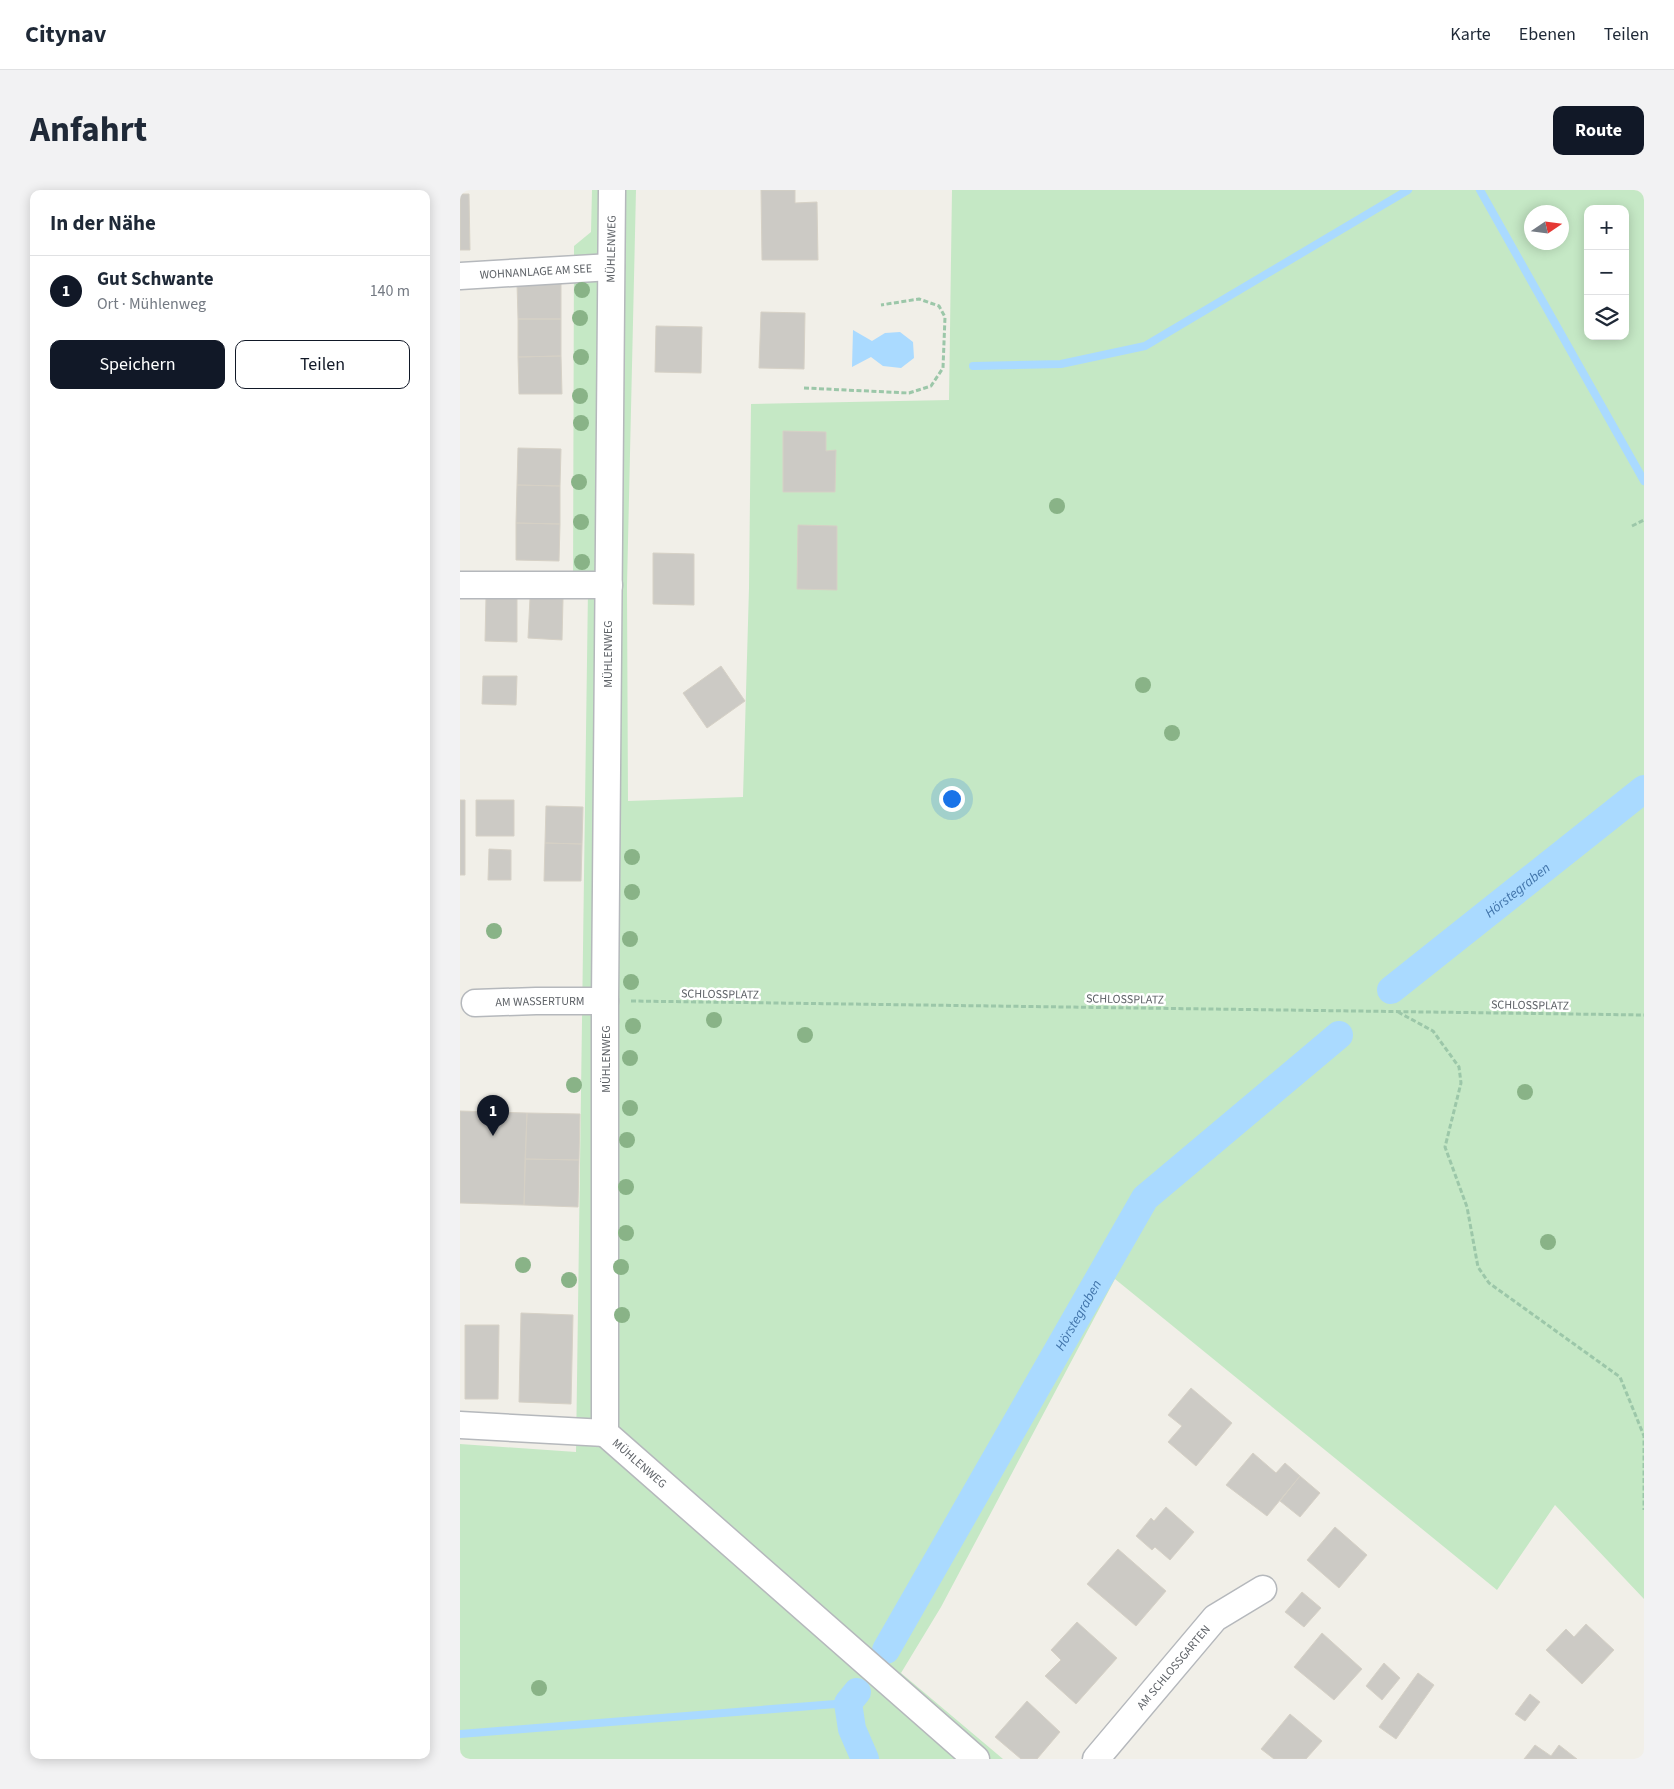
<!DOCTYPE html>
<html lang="de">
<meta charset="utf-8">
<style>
body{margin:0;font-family:"Source Sans 3",sans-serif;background:#f2f2f3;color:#1f2937}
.controls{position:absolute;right:15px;top:15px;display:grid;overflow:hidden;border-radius:10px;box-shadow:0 2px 12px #0003}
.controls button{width:45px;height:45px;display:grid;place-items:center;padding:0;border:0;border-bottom:1px solid #e0e1e3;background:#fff;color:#1f2937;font:25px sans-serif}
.compass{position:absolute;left:1064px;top:15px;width:45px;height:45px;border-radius:50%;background:#fff;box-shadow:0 2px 12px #0003;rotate:77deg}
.you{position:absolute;left:491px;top:608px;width:18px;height:18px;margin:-12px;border:4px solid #fff;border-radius:50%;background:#1a73e8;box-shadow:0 0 0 8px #1a73e833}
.badge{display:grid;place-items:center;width:32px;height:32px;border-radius:50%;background:#111827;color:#fff;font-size:16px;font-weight:700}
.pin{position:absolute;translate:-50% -41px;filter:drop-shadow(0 1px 2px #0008)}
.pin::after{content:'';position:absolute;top:26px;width:18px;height:15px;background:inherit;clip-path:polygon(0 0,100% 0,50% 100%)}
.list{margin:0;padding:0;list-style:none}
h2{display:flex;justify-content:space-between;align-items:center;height:65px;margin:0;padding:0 20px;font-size:21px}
h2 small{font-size:16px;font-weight:400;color:#747a83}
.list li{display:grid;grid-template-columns:32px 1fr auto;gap:15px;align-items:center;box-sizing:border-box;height:70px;padding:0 20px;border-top:1px solid #e0e1e3}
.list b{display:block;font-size:19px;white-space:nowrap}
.list p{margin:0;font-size:16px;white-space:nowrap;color:#747a83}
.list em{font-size:16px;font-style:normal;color:#747a83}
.actions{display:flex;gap:10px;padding:15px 20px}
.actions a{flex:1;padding:11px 0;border:1px solid #111827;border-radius:10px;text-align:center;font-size:18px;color:#111827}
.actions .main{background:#111827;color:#fff}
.icon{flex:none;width:28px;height:28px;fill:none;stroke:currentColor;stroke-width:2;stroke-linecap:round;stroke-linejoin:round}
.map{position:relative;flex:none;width:1184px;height:1569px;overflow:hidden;border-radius:10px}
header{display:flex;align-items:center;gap:30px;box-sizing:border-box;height:70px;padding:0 25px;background:#fff;border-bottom:1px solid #e0e1e3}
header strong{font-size:24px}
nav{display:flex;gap:28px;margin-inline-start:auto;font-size:18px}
.intro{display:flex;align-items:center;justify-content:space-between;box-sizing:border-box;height:120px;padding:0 30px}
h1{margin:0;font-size:35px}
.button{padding:12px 22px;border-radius:10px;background:#111827;color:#fff;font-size:18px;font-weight:700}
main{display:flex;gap:30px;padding:0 30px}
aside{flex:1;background:#fff;border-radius:10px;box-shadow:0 2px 12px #0003}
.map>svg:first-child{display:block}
.green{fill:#c5e8c5;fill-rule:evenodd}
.water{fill:#aadaff}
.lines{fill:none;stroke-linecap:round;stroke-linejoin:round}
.stream{stroke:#aadaff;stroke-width:8}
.canal{stroke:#aadaff;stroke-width:28}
.building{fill:#cccac5;stroke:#d6d1c6}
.minor-casing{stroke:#b5b8bc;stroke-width:29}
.path{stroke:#9cc7a9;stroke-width:3;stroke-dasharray:5 2.5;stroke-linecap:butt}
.minor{stroke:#fff;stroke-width:26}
.tree{fill:#89b387}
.labels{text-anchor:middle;stroke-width:5;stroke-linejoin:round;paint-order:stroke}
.street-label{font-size:12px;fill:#5f6368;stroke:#fff}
.water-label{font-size:14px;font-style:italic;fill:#4174aa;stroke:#fff}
</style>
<header>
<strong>Citynav</strong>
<nav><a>Karte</a><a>Ebenen</a><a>Teilen</a></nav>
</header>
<div class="intro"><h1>Anfahrt</h1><a class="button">Route</a></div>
<main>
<aside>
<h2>In der Nähe<small></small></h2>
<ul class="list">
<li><span class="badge">1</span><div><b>Gut Schwante</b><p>Ort · Mühlenweg</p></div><em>140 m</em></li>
</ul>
<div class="actions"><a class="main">Speichern</a><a>Teilen</a></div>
</aside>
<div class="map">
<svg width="1184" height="1569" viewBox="0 0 1184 1569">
<rect width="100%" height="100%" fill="#f1efe8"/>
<path class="green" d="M 132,0 L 176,0 L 167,396 L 168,611 L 283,607 L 289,398 L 291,214 L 489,210 L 492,0 L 1184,0 L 1184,1409 L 1095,1315 L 1037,1400 L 655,1089 L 481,1417 L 441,1483 L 543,1569 L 0,1569 L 0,1254 L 116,1262 L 128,399 L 113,400 L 114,56 L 131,42 ZM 1128,19 L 1165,19 L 1165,146 L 1128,146 ZM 1072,22 L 1102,22 L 1102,52 L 1072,52 Z"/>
<path class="water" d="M 393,140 L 412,151 L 425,143 L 440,142 L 453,152 L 454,168 L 441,178 L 423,176 L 411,167 L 392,177 Z"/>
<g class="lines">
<path class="stream" d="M 1020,0 L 1184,291
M 513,176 L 601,174 L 685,156 L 948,0
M 0,1544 L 388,1513"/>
<g class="canal">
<path id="s1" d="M 931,800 L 1184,599"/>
<path id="s2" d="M 426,1460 L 685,1008 L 879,845"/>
<path d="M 397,1502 L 388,1513 L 392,1539 L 405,1569"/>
</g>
</g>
<path class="building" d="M 301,0 L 335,0 L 335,13 L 357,12 L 358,70 L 302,70 Z
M 0,4 L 9,4 L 10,60 L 0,60 Z
M 101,91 L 101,129 L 58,129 L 57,92 Z
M 301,122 L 345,123 L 344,179 L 299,178 Z
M 58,129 L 101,129 L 101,166 L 58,167 Z
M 196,136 L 242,137 L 241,183 L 195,182 Z
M 101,166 L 102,204 L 59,204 L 58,167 Z
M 323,241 L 366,242 L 366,261 L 376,260 L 375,302 L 323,302 Z
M 58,258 L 101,259 L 100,296 L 57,295 Z
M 57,295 L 100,296 L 100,334 L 56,333 Z
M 56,333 L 100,334 L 99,371 L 56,370 Z
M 338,335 L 377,336 L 377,400 L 337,399 Z
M 193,363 L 234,364 L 234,415 L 193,414 Z
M 26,407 L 57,408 L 57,452 L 25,451 Z
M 70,408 L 103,409 L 102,450 L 68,448 Z
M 261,476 L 285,511 L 247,538 L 223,503 Z
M 23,486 L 57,486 L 56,515 L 22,514 Z
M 0,610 L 5,610 L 5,685 L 0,685 Z
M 16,610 L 54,610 L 54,646 L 16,646 Z
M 86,616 L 123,617 L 122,654 L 85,653 Z
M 85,653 L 122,654 L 121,691 L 84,691 Z
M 29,659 L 51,660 L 51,690 L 28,690 Z
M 0,921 L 67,923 L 64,1015 L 0,1013 Z
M 67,923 L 120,924 L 119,970 L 65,969 Z
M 65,969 L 119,970 L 118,1017 L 64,1015 Z
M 61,1123 L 113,1125 L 111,1214 L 59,1212 Z
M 5,1135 L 39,1135 L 38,1209 L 5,1209 Z
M 731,1198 L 772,1233 L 736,1276 L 708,1252 L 722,1236 L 708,1225 Z
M 793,1263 L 816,1283 L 825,1273 L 840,1286 L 807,1326 L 766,1295 Z
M 840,1286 L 860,1303 L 840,1327 L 820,1311 Z
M 706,1317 L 734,1342 L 710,1370 L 695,1357 L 692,1360 L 676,1346 L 691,1328 L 694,1331 Z
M 875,1337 L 907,1365 L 879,1398 L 847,1370 Z
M 658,1359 L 706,1401 L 676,1436 L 627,1394 Z
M 842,1402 L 861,1418 L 844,1437 L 825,1422 Z
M 617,1432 L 657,1468 L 616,1514 L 585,1486 L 601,1470 L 591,1460 Z
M 1126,1434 L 1154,1460 L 1122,1494 L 1086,1460 L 1106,1439 L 1114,1447 Z
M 862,1443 L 902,1479 L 874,1510 L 834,1477 Z
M 924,1473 L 940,1488 L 922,1510 L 906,1496 Z
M 958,1483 L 974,1495 L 936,1549 L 919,1537 Z
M 1070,1504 L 1080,1512 L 1065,1531 L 1055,1524 Z
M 567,1511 L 600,1542 L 577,1569 L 561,1569 L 535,1547 Z
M 830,1524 L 862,1551 L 846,1569 L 814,1569 L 801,1559 Z
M 1075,1555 L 1091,1566 L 1099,1555 L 1117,1569 L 1064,1569 Z"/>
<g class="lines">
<g class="minor-casing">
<g id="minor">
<path id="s3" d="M 152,0 L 145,811 L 145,1243 L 516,1569"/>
<path id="s4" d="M 0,86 L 151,77"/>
<path d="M 0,395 L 149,395"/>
<path id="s5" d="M 15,813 L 76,811 L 145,811"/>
<path d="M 0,1235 L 145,1243"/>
<path id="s6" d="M 636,1569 L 755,1428 L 803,1399"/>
</g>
</g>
<path class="path" d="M 344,198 L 449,203 L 471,196 L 483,178 L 485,127 L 479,116 L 459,109 L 421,115
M 1172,336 L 1184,330
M 171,811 L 1184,825
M 938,822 L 973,841 L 999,877 L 1001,893 L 985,957 L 1007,1017 L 1018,1077 L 1029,1093 L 1160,1187 L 1184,1246 L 1184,1320"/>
<use href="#minor" class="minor"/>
</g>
<g class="tree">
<circle cx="122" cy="100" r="8"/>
<circle cx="120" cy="128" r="8"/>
<circle cx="121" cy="167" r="8"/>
<circle cx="120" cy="206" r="8"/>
<circle cx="121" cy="233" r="8"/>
<circle cx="119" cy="292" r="8"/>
<circle cx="597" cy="316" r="8"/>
<circle cx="121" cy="332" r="8"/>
<circle cx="122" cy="372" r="8"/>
<circle cx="683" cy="495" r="8"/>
<circle cx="712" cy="543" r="8"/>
<circle cx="172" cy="667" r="8"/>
<circle cx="172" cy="702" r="8"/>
<circle cx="34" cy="741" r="8"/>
<circle cx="170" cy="749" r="8"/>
<circle cx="171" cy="792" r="8"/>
<circle cx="254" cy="830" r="8"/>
<circle cx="173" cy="836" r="8"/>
<circle cx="345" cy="845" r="8"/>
<circle cx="170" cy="868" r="8"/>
<circle cx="114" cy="895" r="8"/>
<circle cx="1065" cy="902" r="8"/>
<circle cx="170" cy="918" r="8"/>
<circle cx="167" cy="950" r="8"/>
<circle cx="166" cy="997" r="8"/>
<circle cx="166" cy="1043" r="8"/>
<circle cx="1088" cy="1052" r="8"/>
<circle cx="63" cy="1075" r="8"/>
<circle cx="161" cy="1077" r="8"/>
<circle cx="109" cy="1090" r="8"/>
<circle cx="162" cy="1125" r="8"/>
<circle cx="79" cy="1498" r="8"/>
</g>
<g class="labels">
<g class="street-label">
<text transform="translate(151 59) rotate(-89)" y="4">MÜHLENWEG</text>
<text dy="4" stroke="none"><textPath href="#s4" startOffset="76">WOHNANLAGE AM SEE</textPath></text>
<text transform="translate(148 464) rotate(-90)" y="4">MÜHLENWEG</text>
<text transform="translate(260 804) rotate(1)" y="4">SCHLOSSPLATZ</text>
<text transform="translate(665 809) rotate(1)" y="4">SCHLOSSPLATZ</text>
<text dy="4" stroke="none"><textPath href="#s5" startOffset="65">AM WASSERTURM</textPath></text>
<text transform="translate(1070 815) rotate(1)" y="4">SCHLOSSPLATZ</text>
<text transform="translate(146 869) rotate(-90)" y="4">MÜHLENWEG</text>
<text dy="4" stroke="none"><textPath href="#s3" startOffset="1289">MÜHLENWEG</textPath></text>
<text dy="4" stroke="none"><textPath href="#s6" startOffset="120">AM SCHLOSSGARTEN</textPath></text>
</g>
<g class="water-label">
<text dy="5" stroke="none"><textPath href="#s1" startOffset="161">Hörstegraben</textPath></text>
<text dy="5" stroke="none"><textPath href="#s2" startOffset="386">Hörstegraben</textPath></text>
</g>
</g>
</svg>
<div class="controls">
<button>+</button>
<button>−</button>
<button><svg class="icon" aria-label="layers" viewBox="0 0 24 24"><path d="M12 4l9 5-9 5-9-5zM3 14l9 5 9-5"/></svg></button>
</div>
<svg class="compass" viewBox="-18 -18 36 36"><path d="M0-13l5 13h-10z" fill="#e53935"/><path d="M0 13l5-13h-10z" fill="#747a83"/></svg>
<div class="you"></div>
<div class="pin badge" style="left:33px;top:946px">1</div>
</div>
</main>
